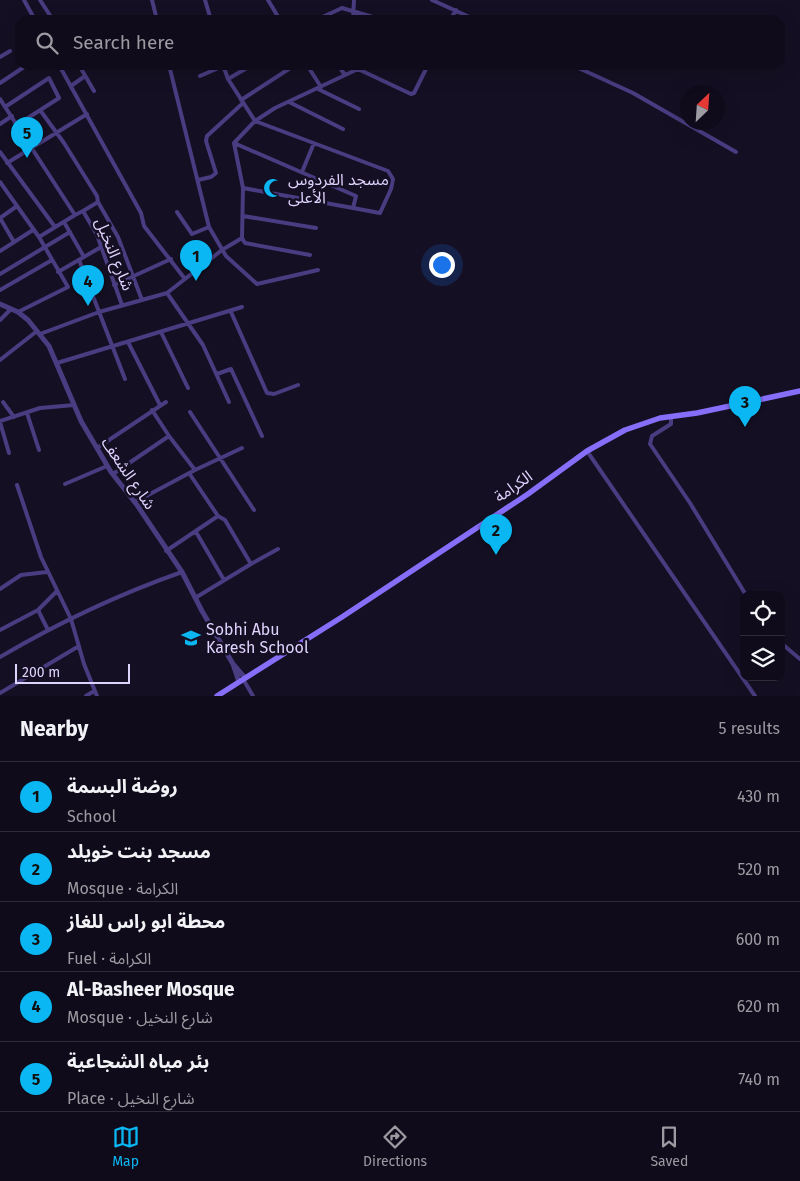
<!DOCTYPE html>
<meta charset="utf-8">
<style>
body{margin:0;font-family:"Fira Sans","Noto Sans Arabic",sans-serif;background:#191423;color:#f1f3f6}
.controls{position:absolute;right:15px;bottom:15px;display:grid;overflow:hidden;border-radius:10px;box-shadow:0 5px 20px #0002}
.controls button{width:45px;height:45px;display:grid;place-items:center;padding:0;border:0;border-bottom:1px solid #302b39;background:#100b1a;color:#f1f3f6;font:25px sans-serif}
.compass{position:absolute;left:680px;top:85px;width:45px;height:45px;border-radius:50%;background:#100b1a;box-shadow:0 5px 20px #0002;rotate:25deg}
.scale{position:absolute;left:15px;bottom:12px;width:115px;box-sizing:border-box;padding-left:5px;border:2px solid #ded3fd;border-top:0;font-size:14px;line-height:18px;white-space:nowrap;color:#ded3fd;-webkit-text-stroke:4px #150f23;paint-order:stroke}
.you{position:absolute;left:441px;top:264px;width:18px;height:18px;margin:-12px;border:4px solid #fff;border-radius:50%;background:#1a73e8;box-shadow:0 0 0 8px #1a73e833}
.badge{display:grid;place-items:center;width:32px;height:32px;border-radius:50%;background:#0ab7f2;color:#111;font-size:16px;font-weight:700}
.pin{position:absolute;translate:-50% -41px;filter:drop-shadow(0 1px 2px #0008)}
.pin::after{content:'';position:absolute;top:26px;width:18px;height:15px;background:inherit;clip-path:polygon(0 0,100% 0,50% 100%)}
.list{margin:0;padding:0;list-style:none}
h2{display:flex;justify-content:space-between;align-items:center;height:65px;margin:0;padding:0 20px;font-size:21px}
h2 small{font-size:16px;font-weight:400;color:#9c9ba2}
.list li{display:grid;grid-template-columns:32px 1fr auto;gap:15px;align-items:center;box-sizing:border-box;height:70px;padding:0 20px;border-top:1px solid #302b39}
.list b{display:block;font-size:19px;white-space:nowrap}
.list p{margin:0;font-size:16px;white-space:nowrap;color:#9c9ba2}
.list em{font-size:16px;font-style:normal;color:#9c9ba2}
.icon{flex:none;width:28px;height:28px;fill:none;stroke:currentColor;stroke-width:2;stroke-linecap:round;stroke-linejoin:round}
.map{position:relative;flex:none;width:800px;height:696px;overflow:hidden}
.search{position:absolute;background:#100b1a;box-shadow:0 5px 20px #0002;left:15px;right:15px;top:15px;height:55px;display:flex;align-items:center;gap:12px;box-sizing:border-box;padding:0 18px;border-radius:15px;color:#9c9ba2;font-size:19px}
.sheet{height:415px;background:#100b1a}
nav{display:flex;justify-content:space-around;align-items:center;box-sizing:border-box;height:70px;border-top:1px solid #302b39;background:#100b1a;font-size:14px;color:#9c9ba2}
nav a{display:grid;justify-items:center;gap:2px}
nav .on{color:#0ab7f2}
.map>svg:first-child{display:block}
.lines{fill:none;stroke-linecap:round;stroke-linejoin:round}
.minor{stroke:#493c80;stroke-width:4}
.tertiary{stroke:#493c80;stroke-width:5}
.secondary{stroke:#876ef9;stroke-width:5.5}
.labels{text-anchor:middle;stroke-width:5;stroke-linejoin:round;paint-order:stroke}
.poi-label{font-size:16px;fill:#ded3fd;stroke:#150f23;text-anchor:start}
.street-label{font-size:16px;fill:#ded3fd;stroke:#150f23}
</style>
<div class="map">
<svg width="800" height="696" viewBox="0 0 800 696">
<rect width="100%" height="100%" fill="#150f23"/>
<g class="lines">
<path class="minor" d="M 24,0 L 35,20
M 40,0 L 53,20
M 152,0 L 157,20
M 205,0 L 211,20
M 268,0 L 280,20
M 432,0 L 476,20
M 316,20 L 342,8 L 383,20
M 353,20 L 354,0
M 450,20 L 456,10
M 0,57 L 10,51
M 59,65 L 141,213 L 144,226 L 185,279
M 79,65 L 94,91
M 169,65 L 209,227 L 226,256 L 257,284 L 318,270
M 223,65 L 228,79 L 255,121 L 388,171 L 393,179 L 391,189 L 380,213 L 353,208
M 307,65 L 321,87
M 338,65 L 345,75
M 572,65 L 633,93 L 736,152
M 200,76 L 223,66
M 228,79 L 252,65
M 0,83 L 27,65
M 71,86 L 85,76
M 318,89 L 359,109
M 0,99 L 75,215 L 83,211 L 97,235 L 122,305
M 241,100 L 295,65
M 289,102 L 343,129
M 5,107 L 49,78 L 59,98 L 17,125
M 40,110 L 64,143 L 97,196 L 98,202 L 118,237 L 142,300
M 0,124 L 12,116
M 234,143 L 356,196 L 353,208 L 243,188
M 0,152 L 55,227
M 7,163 L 87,114
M 302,172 L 314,143
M 198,180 L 211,177 L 216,173 L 206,141 L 207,136 L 243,103
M 0,182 L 39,237 L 68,287 L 18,312
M 83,211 L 98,202
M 177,212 L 192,234 L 209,227
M 243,216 L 316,228
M 0,218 L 14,242
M 0,218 L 17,206
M 64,222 L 84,257
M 39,237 L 75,215
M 0,251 L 33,230
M 310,255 L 245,243 L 242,238 L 243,188 L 234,143 L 255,121 L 275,108 L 358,69 L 411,94 L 414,93 L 428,65
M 79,260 L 125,379
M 58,272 L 101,247
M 0,274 L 70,232
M 114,285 L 171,259
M 0,290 L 52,260
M 167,293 L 203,345 L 229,402
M 231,312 L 267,393 L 274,394 L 298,385
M 0,320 L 11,309
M 161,332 L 188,388
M 40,334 L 99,312 L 167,293 L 222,250 L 242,238
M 128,342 L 160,405
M 0,360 L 37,331
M 57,363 L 242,307
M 217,374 L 231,369 L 262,436
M 3,402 L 14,417
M 152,410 L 169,436 L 195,470
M 190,412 L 254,510
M 27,413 L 39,450
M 671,416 L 671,424 L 652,436 L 650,444 L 690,503 L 746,595
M 0,421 L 40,408 L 74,405
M 0,422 L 9,453
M 97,448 L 166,402
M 587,451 L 755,696
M 189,473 L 218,516 L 225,520 L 251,564 L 278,549
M 113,474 L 169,436
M 65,484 L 107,466
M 17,485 L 41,557 L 71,619 L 84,664 L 97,696
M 135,502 L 195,470 L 242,448
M 196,532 L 224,580
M 166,551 L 218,516
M 0,589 L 21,575 L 47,572
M 195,598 L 251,564
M 38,610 L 48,630
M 0,630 L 38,610 L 57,591
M 781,643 L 800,659
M 0,657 C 58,623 119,594 182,572
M 243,679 L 253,696
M 0,693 L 79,646
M 86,696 L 94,691"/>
<path class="tertiary" d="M 0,304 L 18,312 L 28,320 L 49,346 L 81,421 L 111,472 L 137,505 L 182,572 L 202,611 L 233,664
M 239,682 L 233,664 L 245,678"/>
<path class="secondary" d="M 217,696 L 342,617 L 528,494 L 587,451 L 625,430 L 660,418 L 697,413 L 800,391"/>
</g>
<defs>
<g id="mosque-bare" transform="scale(1.5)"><path d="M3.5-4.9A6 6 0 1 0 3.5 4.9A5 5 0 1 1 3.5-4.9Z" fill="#0ab7f2" stroke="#150f23" stroke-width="2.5" paint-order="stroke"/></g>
<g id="school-bare" transform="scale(1.5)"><path d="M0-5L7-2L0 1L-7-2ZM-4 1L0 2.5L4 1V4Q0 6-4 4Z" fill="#0ab7f2" stroke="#150f23" stroke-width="2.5" paint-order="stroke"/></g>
</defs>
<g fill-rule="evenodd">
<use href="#mosque-bare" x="273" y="188"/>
<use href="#school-bare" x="191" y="638"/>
</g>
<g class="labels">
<g class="poi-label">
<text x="288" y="185">مسجد الفردوس<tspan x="288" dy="18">الأعلى</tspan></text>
<text x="206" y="635">Sobhi Abu<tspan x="206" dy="18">Karesh School</tspan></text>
</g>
<g class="street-label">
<text transform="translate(115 254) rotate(68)" y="6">شارع النخيل</text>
<text transform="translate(129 473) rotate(56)" y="6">شارع الشعف</text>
<text transform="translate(513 486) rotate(-35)" y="6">الكرامة</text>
</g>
</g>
</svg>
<div class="controls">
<button><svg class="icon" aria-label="locate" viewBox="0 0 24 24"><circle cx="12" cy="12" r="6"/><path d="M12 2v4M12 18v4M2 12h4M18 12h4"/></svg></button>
<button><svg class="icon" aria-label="layers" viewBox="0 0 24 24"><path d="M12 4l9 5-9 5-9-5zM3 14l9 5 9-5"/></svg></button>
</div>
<svg class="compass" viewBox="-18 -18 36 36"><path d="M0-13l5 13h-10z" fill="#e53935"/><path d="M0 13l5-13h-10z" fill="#9c9ba2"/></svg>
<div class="scale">200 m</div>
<div class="you"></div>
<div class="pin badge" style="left:196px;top:281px">1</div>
<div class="pin badge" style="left:496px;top:555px">2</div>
<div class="pin badge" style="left:745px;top:427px">3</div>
<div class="pin badge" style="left:88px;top:306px">4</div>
<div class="pin badge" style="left:27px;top:158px">5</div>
<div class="search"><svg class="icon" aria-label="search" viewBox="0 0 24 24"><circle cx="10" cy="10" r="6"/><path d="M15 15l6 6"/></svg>Search here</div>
</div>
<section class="sheet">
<h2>Nearby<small>5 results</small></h2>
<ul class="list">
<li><span class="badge">1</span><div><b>روضة البسمة</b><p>School</p></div><em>430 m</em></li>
<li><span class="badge">2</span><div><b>مسجد بنت خويلد</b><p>Mosque · الكرامة</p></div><em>520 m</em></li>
<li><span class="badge">3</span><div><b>محطة ابو راس للغاز</b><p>Fuel · الكرامة</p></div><em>600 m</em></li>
<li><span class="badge">4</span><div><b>Al-Basheer Mosque</b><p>Mosque · شارع النخيل</p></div><em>620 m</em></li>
<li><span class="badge">5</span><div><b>بئر مياه الشجاعية</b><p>Place · شارع النخيل</p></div><em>740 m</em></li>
</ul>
</section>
<nav>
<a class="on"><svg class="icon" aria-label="map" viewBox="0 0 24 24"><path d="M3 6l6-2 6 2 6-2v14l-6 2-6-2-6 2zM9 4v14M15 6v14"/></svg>Map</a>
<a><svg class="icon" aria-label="directions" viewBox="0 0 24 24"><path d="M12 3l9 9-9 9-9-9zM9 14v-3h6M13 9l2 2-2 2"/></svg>Directions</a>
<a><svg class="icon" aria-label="saved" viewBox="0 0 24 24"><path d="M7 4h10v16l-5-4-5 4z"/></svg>Saved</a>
</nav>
